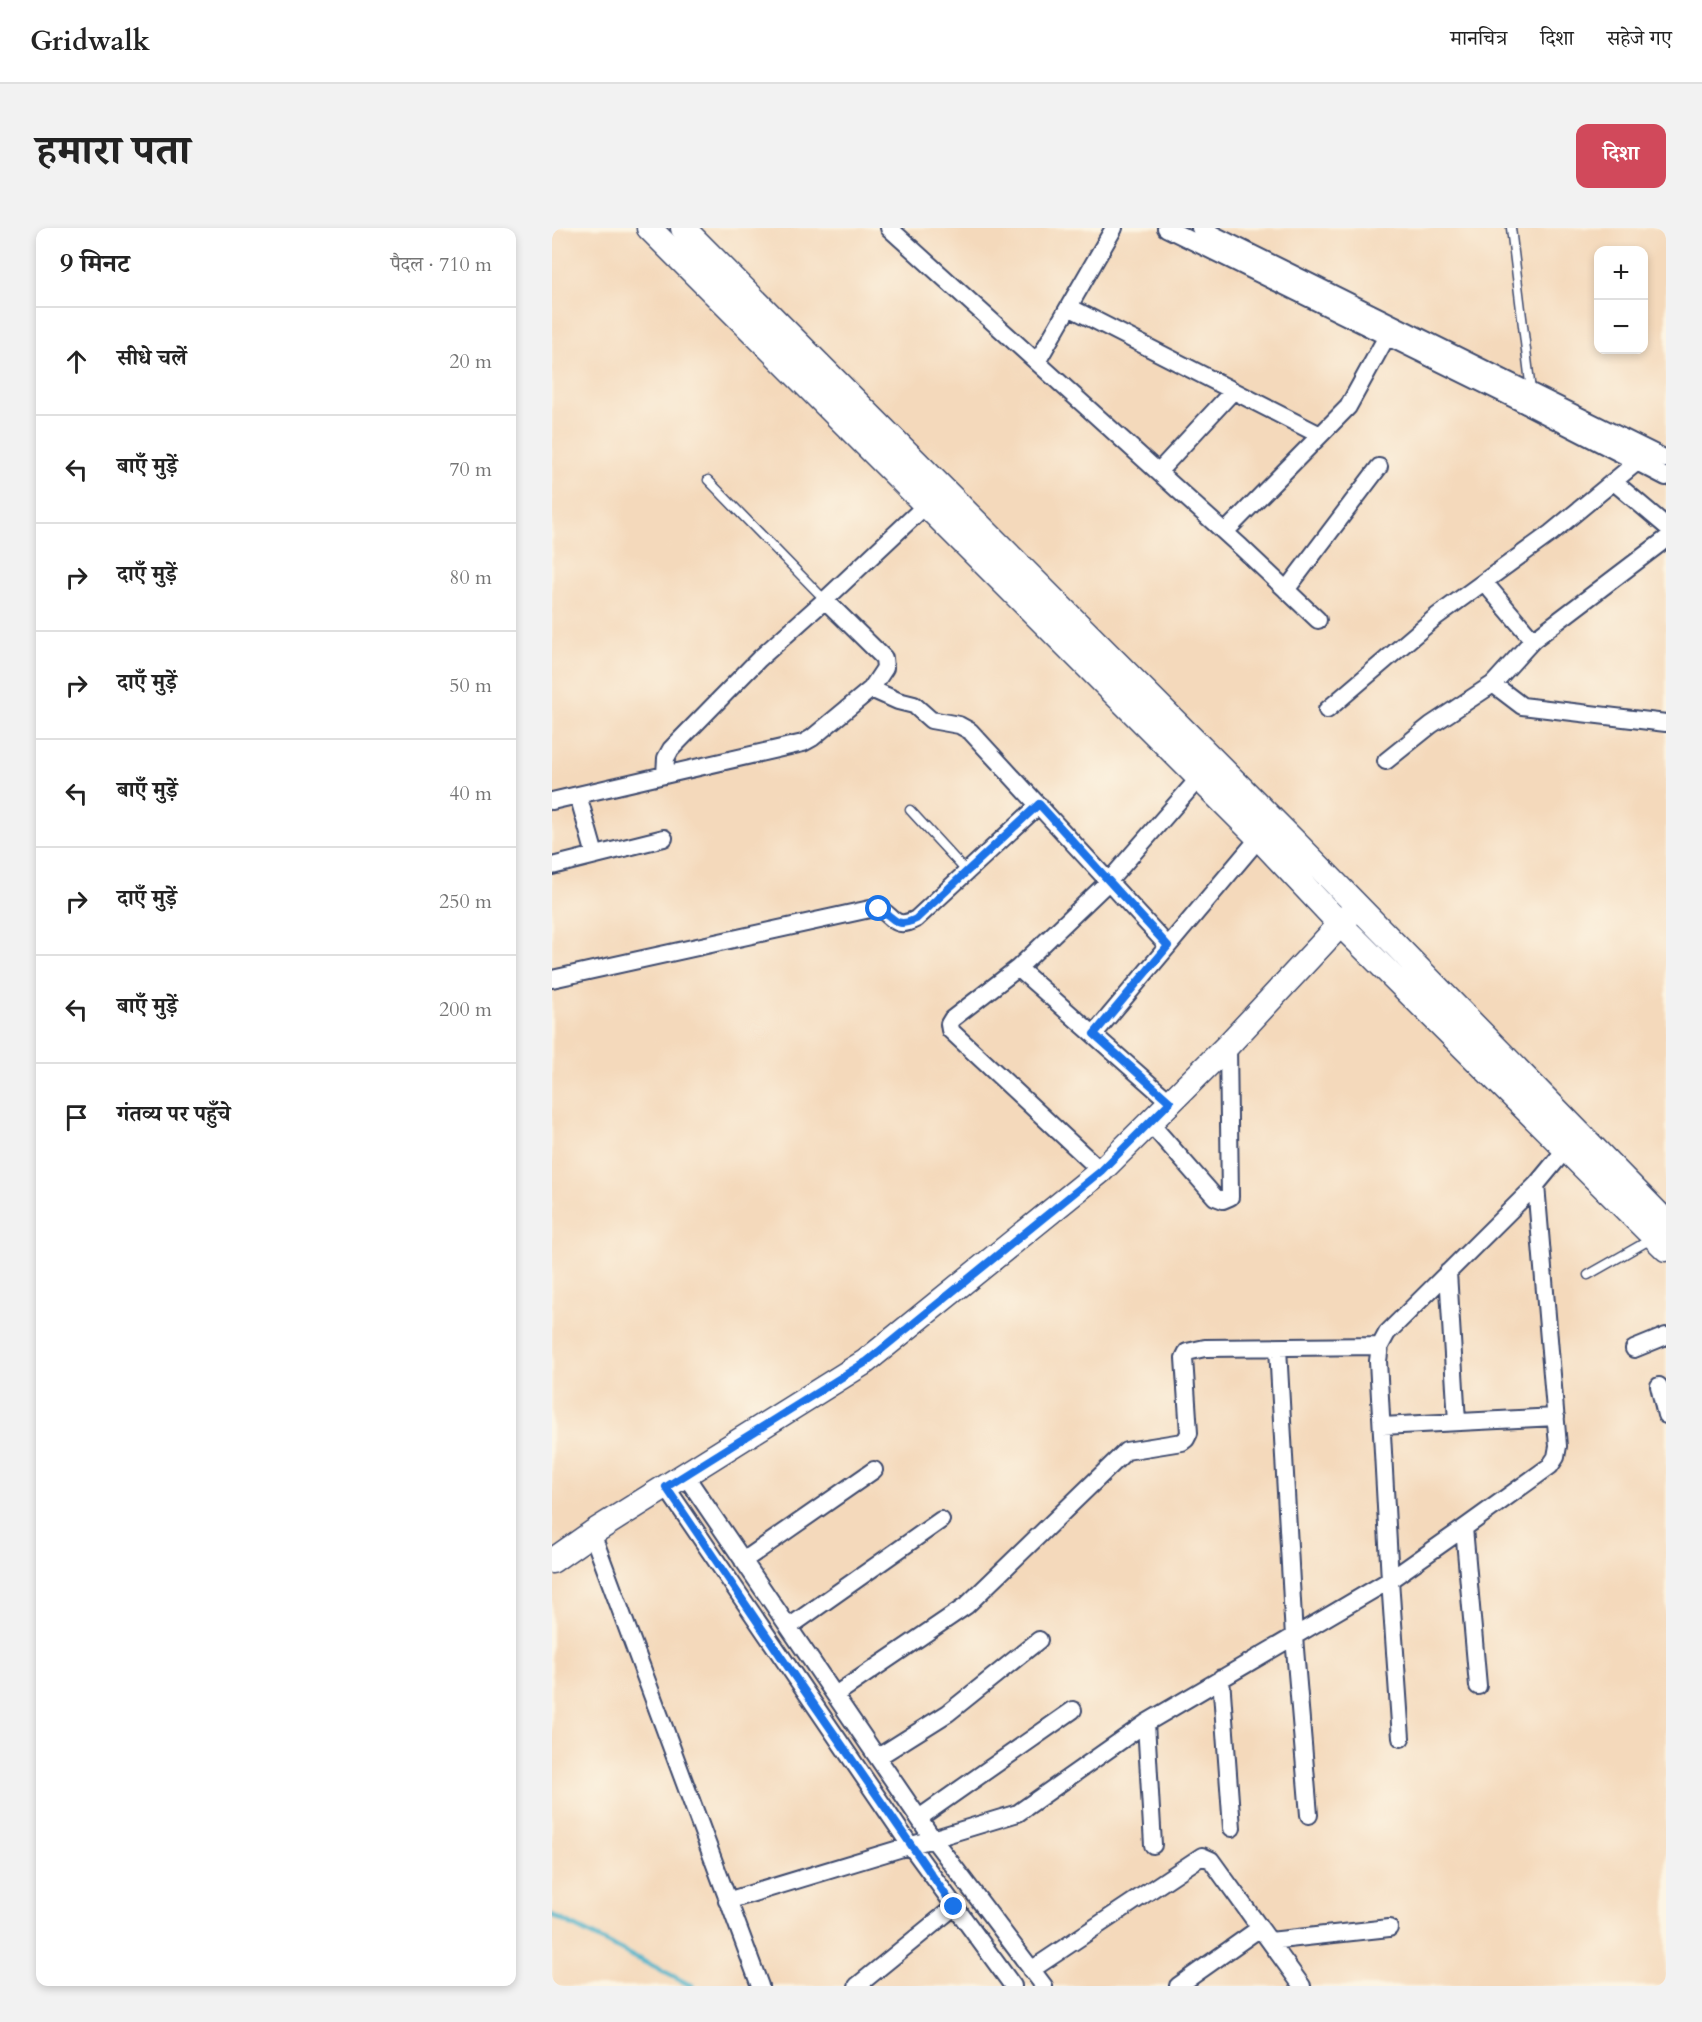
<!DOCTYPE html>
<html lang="hi">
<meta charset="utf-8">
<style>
body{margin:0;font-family:Cardo,"Noto Serif Devanagari",serif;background:#f2f2f2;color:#222}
.controls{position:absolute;right:18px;top:18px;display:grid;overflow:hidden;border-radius:12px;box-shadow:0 3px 9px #0003}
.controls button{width:54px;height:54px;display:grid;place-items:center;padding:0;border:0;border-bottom:2px solid #e0e0e0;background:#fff;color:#222;font:30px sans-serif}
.stop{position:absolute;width:18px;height:18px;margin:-14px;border:4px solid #1a73e8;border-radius:50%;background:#fff}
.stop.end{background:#1a73e8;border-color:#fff;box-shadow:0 2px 6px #0008}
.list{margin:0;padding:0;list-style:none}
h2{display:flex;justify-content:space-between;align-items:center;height:78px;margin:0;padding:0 24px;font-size:26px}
h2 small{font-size:20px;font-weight:400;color:#767676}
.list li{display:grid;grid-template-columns:39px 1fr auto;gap:18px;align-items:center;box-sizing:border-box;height:108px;padding:0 24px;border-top:2px solid #e0e0e0}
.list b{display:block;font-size:22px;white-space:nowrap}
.list em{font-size:20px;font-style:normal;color:#767676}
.icon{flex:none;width:33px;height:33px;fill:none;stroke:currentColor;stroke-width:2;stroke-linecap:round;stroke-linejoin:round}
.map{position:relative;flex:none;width:1114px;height:1758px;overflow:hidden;border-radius:12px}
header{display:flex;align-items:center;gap:36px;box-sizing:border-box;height:84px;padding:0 30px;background:#fff;border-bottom:2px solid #e0e0e0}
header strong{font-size:28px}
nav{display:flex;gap:33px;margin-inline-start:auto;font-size:21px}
.intro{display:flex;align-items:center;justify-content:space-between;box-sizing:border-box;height:144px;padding:0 36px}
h1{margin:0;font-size:42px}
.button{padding:15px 27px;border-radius:12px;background:#d1495b;color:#fff;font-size:21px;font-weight:700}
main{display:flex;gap:36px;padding:0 36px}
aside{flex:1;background:#fff;border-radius:12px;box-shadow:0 3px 9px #0003}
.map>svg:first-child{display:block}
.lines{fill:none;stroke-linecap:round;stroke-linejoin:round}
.stream{stroke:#49b0c8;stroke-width:5}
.service-casing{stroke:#3c486c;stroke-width:11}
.minor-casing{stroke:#3c486c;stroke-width:20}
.secondary-casing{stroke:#3c486c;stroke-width:27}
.service{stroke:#fff;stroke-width:8}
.minor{stroke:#fff;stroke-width:16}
.secondary{stroke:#fff;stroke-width:24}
.route{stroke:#1a73e8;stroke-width:8}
</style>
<header>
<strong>Gridwalk</strong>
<nav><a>मानचित्र</a><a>दिशा</a><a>सहेजे गए</a></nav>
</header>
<div class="intro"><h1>हमारा पता</h1><a class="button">दिशा</a></div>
<main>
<aside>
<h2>9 मिनट<small>पैदल · 710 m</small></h2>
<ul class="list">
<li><svg class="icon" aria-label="ahead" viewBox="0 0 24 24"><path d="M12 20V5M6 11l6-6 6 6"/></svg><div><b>सीधे चलें</b></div><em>20 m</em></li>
<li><svg class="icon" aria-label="left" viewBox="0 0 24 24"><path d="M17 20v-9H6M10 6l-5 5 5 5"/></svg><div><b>बाएँ मुड़ें</b></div><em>70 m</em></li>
<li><svg class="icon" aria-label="right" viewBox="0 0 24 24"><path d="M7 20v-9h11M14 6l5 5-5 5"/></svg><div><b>दाएँ मुड़ें</b></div><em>80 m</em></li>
<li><svg class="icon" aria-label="right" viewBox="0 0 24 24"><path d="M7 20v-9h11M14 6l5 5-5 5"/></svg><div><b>दाएँ मुड़ें</b></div><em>50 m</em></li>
<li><svg class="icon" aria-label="left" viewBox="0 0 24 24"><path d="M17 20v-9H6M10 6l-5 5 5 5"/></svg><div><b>बाएँ मुड़ें</b></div><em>40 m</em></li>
<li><svg class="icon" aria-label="right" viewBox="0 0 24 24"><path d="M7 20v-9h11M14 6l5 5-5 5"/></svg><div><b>दाएँ मुड़ें</b></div><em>250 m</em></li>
<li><svg class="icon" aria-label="left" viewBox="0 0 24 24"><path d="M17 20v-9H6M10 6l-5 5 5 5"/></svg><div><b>बाएँ मुड़ें</b></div><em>200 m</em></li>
<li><svg class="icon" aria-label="arrive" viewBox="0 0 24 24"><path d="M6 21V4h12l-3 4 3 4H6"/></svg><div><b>गंतव्य पर पहुँचे</b></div></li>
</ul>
</aside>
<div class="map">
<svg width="1114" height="1758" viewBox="0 0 1114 1758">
<rect width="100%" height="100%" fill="#fcf5e5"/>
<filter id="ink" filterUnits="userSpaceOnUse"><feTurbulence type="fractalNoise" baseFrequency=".0167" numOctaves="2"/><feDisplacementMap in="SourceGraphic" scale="12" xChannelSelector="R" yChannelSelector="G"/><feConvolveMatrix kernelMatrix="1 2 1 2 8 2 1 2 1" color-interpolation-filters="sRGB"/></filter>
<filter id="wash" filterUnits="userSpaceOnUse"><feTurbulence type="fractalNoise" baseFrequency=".008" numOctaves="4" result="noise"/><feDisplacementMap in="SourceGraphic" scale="24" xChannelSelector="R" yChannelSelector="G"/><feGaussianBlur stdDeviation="1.35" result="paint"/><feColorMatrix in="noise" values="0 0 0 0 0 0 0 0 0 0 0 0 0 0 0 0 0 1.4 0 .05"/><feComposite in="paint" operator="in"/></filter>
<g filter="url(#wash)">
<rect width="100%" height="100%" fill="#f4d9bb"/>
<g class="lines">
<path class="stream" d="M 0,1687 L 140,1758"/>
</g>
</g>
<g filter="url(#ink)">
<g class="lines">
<g class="service-casing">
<path id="service" d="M 959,0 L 979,163
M 156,252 L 273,372
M 358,582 L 415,644
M 1036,1047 L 1101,1010"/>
</g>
<g class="minor-casing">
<path id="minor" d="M 337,0 L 689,319 L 766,392
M 614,0 L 964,172 L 1114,249
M 648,0 L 1114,231
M 517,79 L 768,207
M 485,134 L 562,0
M 606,244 L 681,163
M 1062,254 L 1114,298
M 673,304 L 796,179 L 835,108
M 932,354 L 981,412
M 734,362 L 827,239
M 941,456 L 970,478 L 1114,495
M 319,461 L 346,473 L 362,477 L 379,492 L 407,497 L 418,503 L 616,718
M 775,482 L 885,388 L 999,305 L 1085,234
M 834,533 L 879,497 L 941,456 L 981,412 L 1114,311
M 113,547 L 114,530 L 119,521 L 207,431 L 273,372 L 374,277
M 26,567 L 43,627
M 0,573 L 251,515 L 260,510 L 319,461 L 333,440 L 332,430 L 273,372
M 0,638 L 112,610
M 466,740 L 618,874
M 0,751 L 318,681 C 342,679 337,705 364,691 L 487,577
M 542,806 L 707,610
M 598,895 L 663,969 L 671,972 L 678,969 L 676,817
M 549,943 L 398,802 L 397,796 L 400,791 L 466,740 L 556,654 L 647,550
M 896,1044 L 905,1194
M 726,1120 L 742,1409 L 757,1587
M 1082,1121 L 1114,1108
M 1107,1158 L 1114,1187
M 830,1198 L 1004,1189
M 133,1247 L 381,1611 L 492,1758
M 114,1259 L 358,1617 L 461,1758
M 912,1300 L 926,1458
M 40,1305 L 208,1758
M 191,1333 L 322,1242
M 237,1399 L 389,1292
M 669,1450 L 680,1600
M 283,1467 L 414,1378 L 574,1223 L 630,1214 L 634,1211 L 637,1205 L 632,1130 L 635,1124 L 653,1120 L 828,1118
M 594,1495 L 601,1617
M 849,1510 L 838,1352 L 826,1133 L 828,1118 L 835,1105 L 984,957 L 1013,922
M 326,1529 L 396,1485 L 487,1412
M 367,1590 L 521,1482
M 175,1673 L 466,1585 L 594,1495 L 838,1352 L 912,1300 L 998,1238 L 1004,1229 L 1006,1218 L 984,957
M 718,1713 L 837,1700
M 479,1742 L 650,1628 L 659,1632 L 750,1758
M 305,1758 L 402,1679
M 626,1758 L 708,1700"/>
</g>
<g class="secondary-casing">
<path id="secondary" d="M 97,0 L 707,610 L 789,697 L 1114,1021
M 131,0 L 741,612 L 1114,994
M 0,1333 L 40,1305 L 313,1134 L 549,943 L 676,817 L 798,686"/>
</g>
<use href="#service" class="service"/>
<use href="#minor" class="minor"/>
<use href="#secondary" class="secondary"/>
</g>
</g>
<g class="lines" filter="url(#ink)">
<path class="route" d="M 327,681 C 344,690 343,701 364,691 L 487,576 L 616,718 L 542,806 L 618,874 L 549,943 L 314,1134 L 114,1259 L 236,1439 L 402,1679"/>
</g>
</svg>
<div class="controls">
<button>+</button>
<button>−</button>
</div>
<div class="stop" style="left:327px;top:681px"></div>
<div class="stop end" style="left:402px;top:1679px"></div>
</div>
</main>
